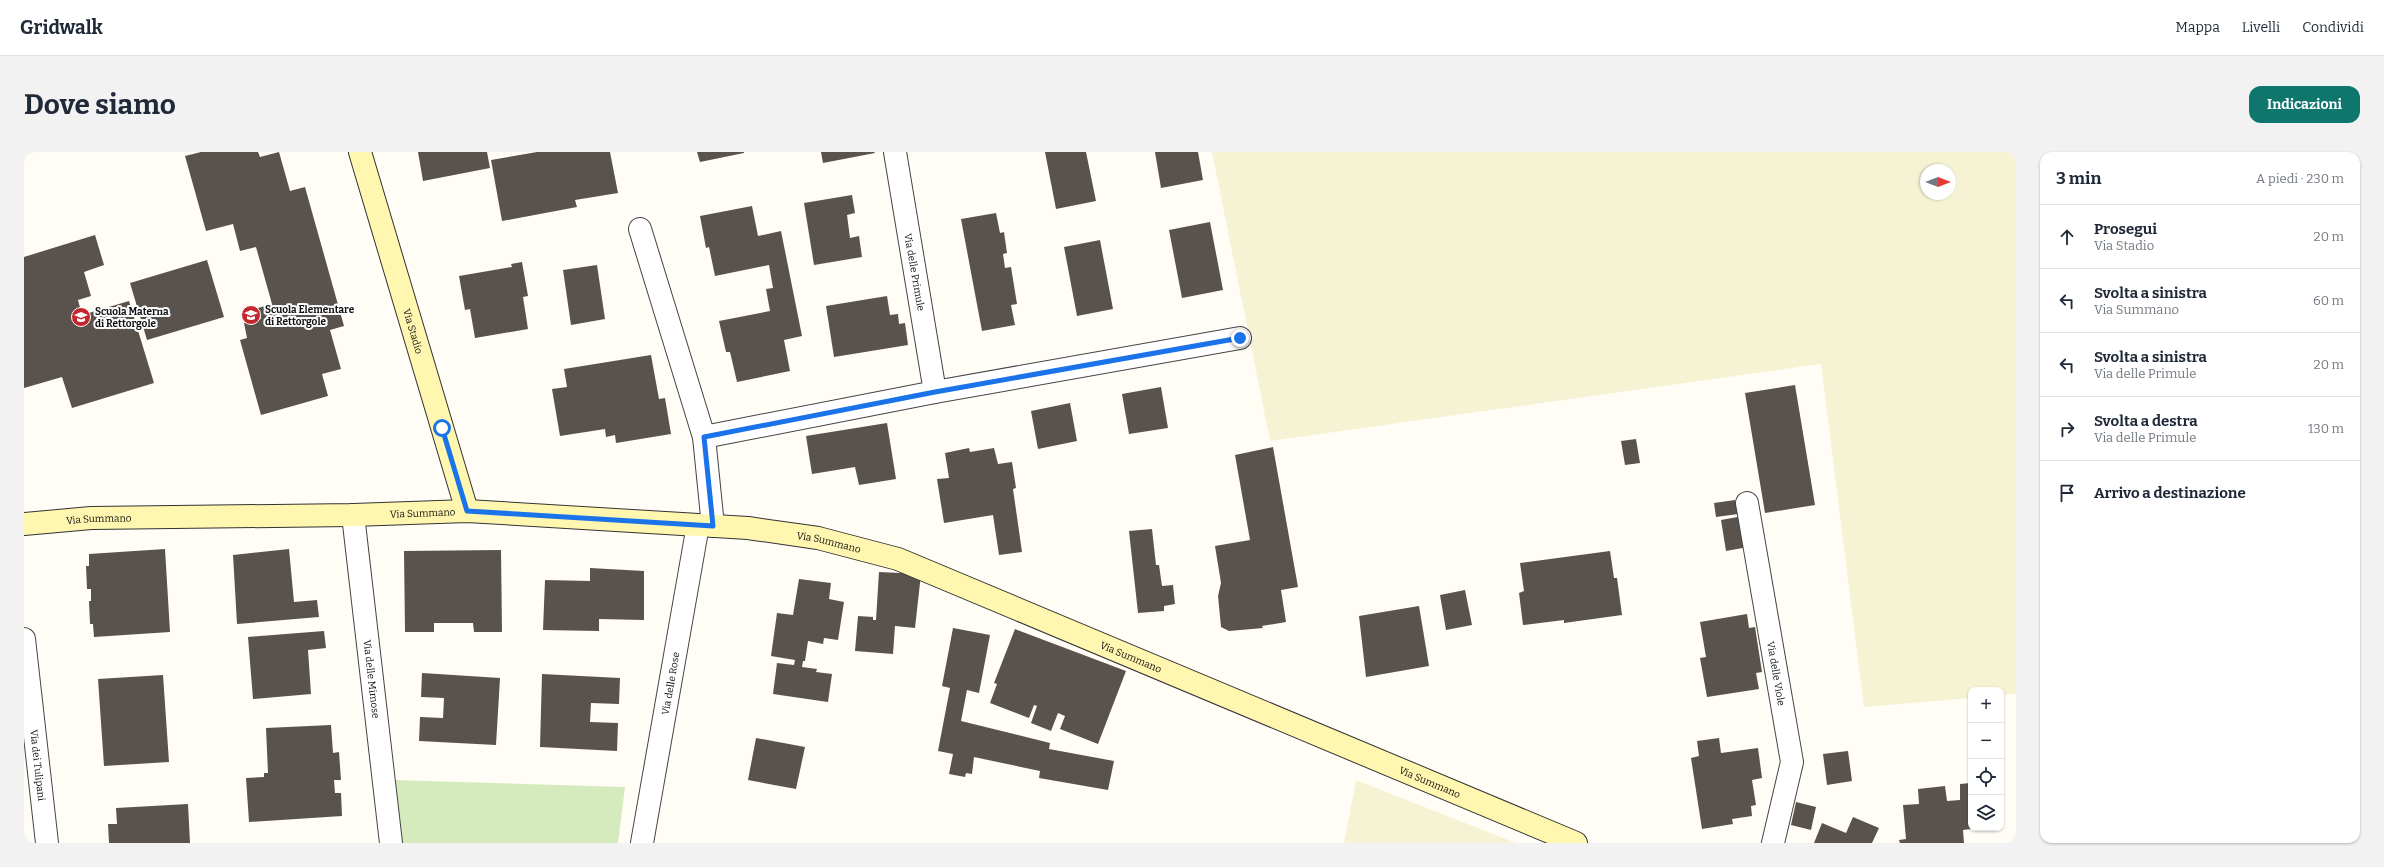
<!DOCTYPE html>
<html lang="it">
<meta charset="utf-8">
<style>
body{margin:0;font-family:Bitter,serif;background:#f2f2f3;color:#1f2937}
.controls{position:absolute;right:12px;bottom:12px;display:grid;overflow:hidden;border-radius:8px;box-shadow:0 1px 3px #0004}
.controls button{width:36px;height:36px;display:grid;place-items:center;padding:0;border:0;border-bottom:1px solid #e0e1e3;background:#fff;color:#1f2937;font:20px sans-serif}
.compass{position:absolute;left:1896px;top:12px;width:36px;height:36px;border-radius:50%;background:#fff;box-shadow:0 1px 3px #0004;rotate:90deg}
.stop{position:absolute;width:12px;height:12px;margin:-9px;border:3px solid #1a73e8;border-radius:50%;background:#fff}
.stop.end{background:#1a73e8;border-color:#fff;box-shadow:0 1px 4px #0008}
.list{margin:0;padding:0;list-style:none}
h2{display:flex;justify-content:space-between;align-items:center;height:52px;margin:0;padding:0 16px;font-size:17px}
h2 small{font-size:13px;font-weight:400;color:#747a83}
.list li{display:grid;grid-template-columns:26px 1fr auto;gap:12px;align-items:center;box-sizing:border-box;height:64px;padding:0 16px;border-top:1px solid #e0e1e3}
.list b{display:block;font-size:15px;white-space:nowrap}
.list p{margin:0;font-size:13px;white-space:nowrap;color:#747a83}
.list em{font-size:13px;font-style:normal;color:#747a83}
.icon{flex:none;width:22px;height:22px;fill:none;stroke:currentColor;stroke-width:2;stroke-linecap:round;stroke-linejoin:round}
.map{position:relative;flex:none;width:1992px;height:691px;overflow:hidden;border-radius:12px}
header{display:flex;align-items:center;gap:24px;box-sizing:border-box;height:56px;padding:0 20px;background:#fff;border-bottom:1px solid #e0e1e3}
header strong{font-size:19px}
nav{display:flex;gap:22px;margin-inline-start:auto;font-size:14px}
.intro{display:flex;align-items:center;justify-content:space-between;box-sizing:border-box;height:96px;padding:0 24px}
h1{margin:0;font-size:28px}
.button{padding:10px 18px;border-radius:12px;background:#0f766e;color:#fff;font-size:14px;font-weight:700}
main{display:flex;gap:24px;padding:0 24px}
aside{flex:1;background:#fff;border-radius:12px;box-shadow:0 1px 3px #0004}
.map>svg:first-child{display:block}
.farmland{fill:#f6f3d4;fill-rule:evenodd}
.green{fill:#d5ebbd}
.building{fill:#5a524d}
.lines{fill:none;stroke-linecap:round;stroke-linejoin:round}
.street-casing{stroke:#444;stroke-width:24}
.secondary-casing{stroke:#333;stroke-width:24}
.street{stroke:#fff;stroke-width:22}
.secondary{stroke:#fff6b0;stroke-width:22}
.route{stroke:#1a73e8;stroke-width:5}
.labels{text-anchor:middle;stroke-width:4;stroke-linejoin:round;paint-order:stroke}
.street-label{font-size:10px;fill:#111;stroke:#fff}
.poi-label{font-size:10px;font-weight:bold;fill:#111;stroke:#fff;text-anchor:start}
</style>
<header>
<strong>Gridwalk</strong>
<nav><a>Mappa</a><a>Livelli</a><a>Condividi</a></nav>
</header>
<div class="intro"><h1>Dove siamo</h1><a class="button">Indicazioni</a></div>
<main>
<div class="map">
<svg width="1992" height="691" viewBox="0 0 1992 691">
<rect width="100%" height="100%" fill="#fffdf5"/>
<path class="farmland" d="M 1188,0 L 1992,0 L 1992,542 L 1977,543 L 1977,538 L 1947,538 L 1947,546 L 1840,555 L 1797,212 L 1246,289 ZM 1902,18 L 1926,18 L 1926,42 L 1902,42 Z
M 1332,628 L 1492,691 L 1320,691 Z"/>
<path class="green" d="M 370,628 L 601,635 L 594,691 L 377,691 Z"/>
<path class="building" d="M 177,0 L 234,0 L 236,5 L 255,0 L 266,39 L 281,35 L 320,174 L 306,178 L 317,217 L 298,222 L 304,244 L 237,263 L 216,188 L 223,186 L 220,171 L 237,167 L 234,156 L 248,152 L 232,95 L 216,99 L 209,72 L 182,79 L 161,4 Z
M 394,0 L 463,0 L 466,16 L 399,29 Z
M 513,0 L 586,0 L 594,41 L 551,48 L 553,55 L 478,69 L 467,8 Z
M 673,0 L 720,0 L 720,1 L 676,10 Z
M 797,0 L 850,0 L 851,1 L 799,11 Z
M 1021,0 L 1062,0 L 1072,49 L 1032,57 Z
M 1131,0 L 1174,0 L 1179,28 L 1137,36 Z
M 828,43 L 831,61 L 823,63 L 826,86 L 835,84 L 838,105 L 790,113 L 780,51 Z
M 728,54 L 734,84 L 757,79 L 778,184 L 760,188 L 766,219 L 713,230 L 706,200 L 702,200 L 695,169 L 746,159 L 742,137 L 749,136 L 745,113 L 691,124 L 685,95 L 682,96 L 676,64 Z
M 972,61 L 976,81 L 980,80 L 983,101 L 979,102 L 981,116 L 987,115 L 993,152 L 987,153 L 991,173 L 958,179 L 937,67 Z
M 1186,70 L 1199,138 L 1158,146 L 1145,78 Z
M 71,83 L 80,113 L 60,120 L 67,144 L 54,148 L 58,163 L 105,149 L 130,231 L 48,256 L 38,225 L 0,236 L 0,105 Z
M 1076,88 L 1089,157 L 1053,164 L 1040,95 Z
M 183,108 L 200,165 L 123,188 L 106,131 Z
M 498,110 L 504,144 L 499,145 L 504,177 L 451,186 L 446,157 L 441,158 L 435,124 L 488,115 L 487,112 Z
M 573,113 L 581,167 L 547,173 L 539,118 Z
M 863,144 L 866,163 L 874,162 L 875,172 L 881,171 L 884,193 L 810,205 L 802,154 Z
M 627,203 L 635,247 L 641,246 L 647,282 L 592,291 L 591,283 L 582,285 L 581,277 L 536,284 L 528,237 L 543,235 L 540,217 Z
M 1771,233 L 1791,353 L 1741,361 L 1721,241 Z
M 1137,235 L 1144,276 L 1105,282 L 1098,242 Z
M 1046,251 L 1053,289 L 1014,297 L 1007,259 Z
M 863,271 L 872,327 L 835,333 L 831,315 L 788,322 L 782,284 Z
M 1612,287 L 1616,311 L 1601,313 L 1597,289 Z
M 1249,295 L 1274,435 L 1257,438 L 1262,470 L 1238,474 L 1239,476 L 1205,479 L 1197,475 L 1194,444 L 1197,431 L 1191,394 L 1226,388 L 1211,303 Z
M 945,296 L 946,300 L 970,296 L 974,312 L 988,310 L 992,336 L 989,337 L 998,400 L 975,403 L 969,363 L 920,371 L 913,327 L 925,326 L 921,301 Z
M 1711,348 L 1714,362 L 1692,365 L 1690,351 Z
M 1719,364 L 1724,395 L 1702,399 L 1697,368 Z
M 1128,377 L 1132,413 L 1135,413 L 1138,434 L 1149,433 L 1151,452 L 1140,454 L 1140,459 L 1114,461 L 1105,379 Z
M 141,397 L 146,480 L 70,485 L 69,472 L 66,472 L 65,449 L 67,449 L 67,437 L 63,437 L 62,414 L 65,414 L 65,402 Z
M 265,397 L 270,450 L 293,448 L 295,465 L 213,472 L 209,403 Z
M 477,398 L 478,480 L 450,480 L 449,471 L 410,471 L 410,480 L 381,480 L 380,399 Z
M 1586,399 L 1590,426 L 1593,426 L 1598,463 L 1540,471 L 1540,468 L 1499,473 L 1495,441 L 1500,439 L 1496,411 Z
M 566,416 L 620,419 L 620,468 L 575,467 L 575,479 L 519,478 L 521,428 L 566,429 Z
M 855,420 L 897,422 L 891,476 L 871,474 L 869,502 L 831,499 L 834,464 L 849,465 L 849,468 L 852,468 Z
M 775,427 L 807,431 L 805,447 L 820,450 L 814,488 L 800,486 L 799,492 L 784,489 L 781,509 L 779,509 L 778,515 L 793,517 L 792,520 L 808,522 L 804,550 L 749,542 L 753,511 L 770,513 L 771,508 L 747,504 L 753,461 L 769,463 Z
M 1441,438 L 1448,473 L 1422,478 L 1416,443 Z
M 1395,454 L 1405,514 L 1342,525 L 1335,464 Z
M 1723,462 L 1725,476 L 1731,475 L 1738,520 L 1732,521 L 1735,537 L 1683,545 L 1676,506 L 1682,505 L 1676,470 Z
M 929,476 L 966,483 L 955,541 L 943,538 L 937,569 L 1026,591 L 1025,597 L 1090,609 L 1084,638 L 1015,626 L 1016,619 L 950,605 L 948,622 L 942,621 L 941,625 L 925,622 L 929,602 L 914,599 L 926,536 L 918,534 Z
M 991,477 L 1102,519 L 1074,592 L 1036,577 L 1041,564 L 1034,561 L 1027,579 L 1007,571 L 1013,554 L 1010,553 L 1005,566 L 966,551 L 973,532 L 970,531 Z
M 300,479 L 302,496 L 284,498 L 287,542 L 229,547 L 224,485 Z
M 398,521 L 476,526 L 472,593 L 395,589 L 396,565 L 419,566 L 420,546 L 397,545 Z
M 518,522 L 596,526 L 595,552 L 567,551 L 566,570 L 594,571 L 593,599 L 516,595 Z
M 139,523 L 145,610 L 80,614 L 74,527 Z
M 307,573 L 309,601 L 315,600 L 317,628 L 310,628 L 311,641 L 317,641 L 318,664 L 225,670 L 222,626 L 240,625 L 240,621 L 244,621 L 242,576 Z
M 732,586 L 781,595 L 772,637 L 724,628 Z
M 1695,586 L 1697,601 L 1734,596 L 1738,626 L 1728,628 L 1732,653 L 1727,654 L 1728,664 L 1708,667 L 1709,672 L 1678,677 L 1667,606 L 1675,604 L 1673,589 Z
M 1824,599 L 1828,629 L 1803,633 L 1799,602 Z
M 1947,631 L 1947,677 L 1939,678 L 1940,691 L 1876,691 L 1875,688 L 1882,687 L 1879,653 L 1895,652 L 1894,637 L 1921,634 L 1923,649 L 1936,648 L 1936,632 Z
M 1772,650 L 1792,655 L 1787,678 L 1767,673 Z
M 164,652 L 166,691 L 85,691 L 84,672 L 93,672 L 92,656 Z
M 1829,665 L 1855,676 L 1848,691 L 1790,691 L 1798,671 L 1822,681 Z"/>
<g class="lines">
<g class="street-casing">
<g id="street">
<path d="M 616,77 L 680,285"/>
<path d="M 911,240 L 1216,186"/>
<path id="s1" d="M 1723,351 L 1768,610 L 1749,691"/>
<path id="s2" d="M 329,363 L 367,691"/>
<path d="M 689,374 L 680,285 L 911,240 L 871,0"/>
<path id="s3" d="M 0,487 L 23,691"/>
<path id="s4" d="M 618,691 L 674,373"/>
</g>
</g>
<g class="secondary-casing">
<g id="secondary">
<path id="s5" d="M 336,0 L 443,359"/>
<path id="s6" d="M 0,372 L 67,366 L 329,363 L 443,359 L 724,376 L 794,386 L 874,407 L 1552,691"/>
</g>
</g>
<use href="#street" class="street"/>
<use href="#secondary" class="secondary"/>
</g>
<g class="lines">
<path class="route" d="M 418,276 L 443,359 L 689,374 L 680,285 L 911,240 L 1216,186"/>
</g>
<defs>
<g id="school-disc" transform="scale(1)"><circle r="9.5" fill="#c4262e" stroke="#fff"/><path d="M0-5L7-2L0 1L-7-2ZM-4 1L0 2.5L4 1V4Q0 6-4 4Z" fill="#fff"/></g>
</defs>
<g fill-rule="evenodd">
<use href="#school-disc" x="227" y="163"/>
<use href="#school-disc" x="57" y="165"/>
</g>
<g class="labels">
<g class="street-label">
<text transform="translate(891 120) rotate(80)" y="4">Via delle Primule</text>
<text dy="4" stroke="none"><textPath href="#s5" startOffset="187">Via Stadio</textPath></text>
<text dy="4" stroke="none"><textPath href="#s6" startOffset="399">Via Summano</textPath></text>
<text dy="4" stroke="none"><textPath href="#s6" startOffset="75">Via Summano</textPath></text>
<text dy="4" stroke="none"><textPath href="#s6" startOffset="807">Via Summano</textPath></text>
<text dy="4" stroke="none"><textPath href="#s6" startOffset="1131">Via Summano</textPath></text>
<text dy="4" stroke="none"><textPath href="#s1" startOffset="173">Via delle Viole</textPath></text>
<text dy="4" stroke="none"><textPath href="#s2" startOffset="165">Via delle Mimose</textPath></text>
<text dy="4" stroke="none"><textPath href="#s4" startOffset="162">Via delle Rose</textPath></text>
<text dy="4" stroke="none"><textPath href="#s3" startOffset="127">Via dei Tulipani</textPath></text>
<text dy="4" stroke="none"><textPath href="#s6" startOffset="1455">Via Summano</textPath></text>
</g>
<g class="poi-label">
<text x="241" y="161">Scuola Elementare<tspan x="241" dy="12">di Rettorgole</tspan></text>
<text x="71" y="163">Scuola Materna<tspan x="71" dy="12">di Rettorgole</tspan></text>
</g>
</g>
</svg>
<div class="controls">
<button>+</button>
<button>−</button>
<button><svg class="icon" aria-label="locate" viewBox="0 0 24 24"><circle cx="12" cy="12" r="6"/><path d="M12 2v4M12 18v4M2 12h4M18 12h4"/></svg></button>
<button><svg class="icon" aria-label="layers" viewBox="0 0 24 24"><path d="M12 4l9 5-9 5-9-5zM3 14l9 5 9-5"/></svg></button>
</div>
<svg class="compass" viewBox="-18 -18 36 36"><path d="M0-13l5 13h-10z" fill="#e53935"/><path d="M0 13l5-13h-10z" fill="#747a83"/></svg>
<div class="stop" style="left:418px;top:276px"></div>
<div class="stop end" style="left:1216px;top:186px"></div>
</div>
<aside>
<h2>3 min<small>A piedi · 230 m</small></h2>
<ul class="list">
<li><svg class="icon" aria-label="ahead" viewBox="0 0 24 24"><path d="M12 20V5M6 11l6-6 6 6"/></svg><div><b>Prosegui</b><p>Via Stadio</p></div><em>20 m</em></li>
<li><svg class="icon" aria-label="left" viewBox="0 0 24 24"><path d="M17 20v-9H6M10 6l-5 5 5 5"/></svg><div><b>Svolta a sinistra</b><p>Via Summano</p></div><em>60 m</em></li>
<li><svg class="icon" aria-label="left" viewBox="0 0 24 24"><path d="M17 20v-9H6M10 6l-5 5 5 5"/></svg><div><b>Svolta a sinistra</b><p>Via delle Primule</p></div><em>20 m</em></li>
<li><svg class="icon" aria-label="right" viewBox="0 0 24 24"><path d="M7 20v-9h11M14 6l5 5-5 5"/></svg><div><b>Svolta a destra</b><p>Via delle Primule</p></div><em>130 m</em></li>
<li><svg class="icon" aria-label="arrive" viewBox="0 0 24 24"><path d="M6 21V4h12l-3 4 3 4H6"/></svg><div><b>Arrivo a destinazione</b></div></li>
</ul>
</aside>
</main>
